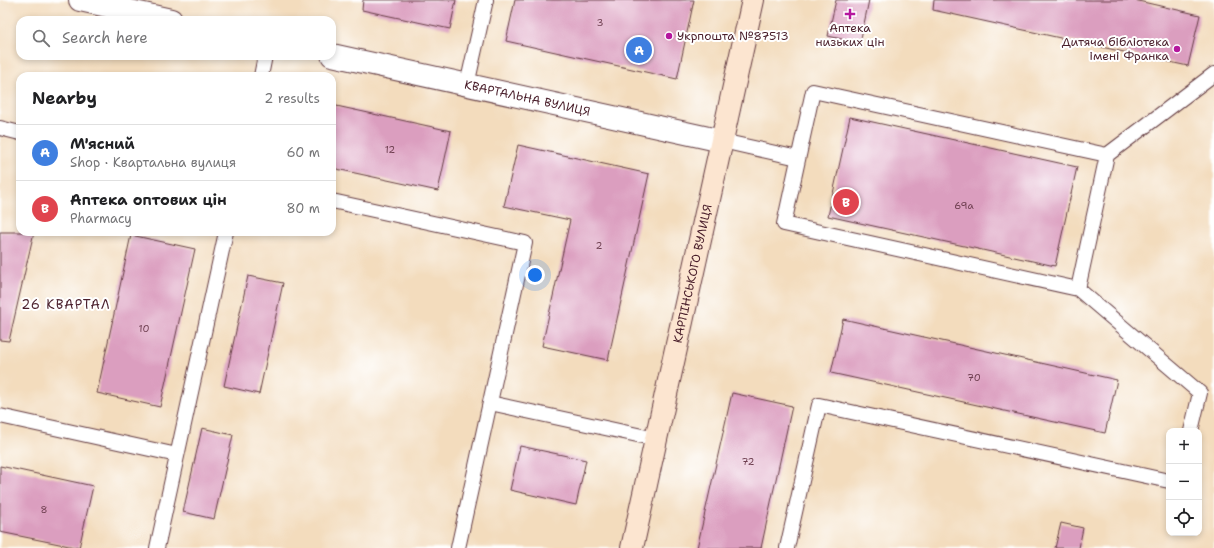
<!DOCTYPE html>
<meta charset="utf-8">
<style>
body{margin:0;font-family:"Shantell Sans",sans-serif;background:#f2f2f2;color:#202124}
.controls{position:absolute;right:12px;bottom:12px;display:grid;overflow:hidden;border-radius:8px;box-shadow:0 2px 6px #0003}
.controls button{width:36px;height:36px;display:grid;place-items:center;padding:0;border:0;border-bottom:1px solid #e0e0e0;background:#fff;color:#202124;font:20px sans-serif}
.you{position:absolute;left:535px;top:275px;width:14px;height:14px;margin:-10px;border:3px solid #fff;border-radius:50%;background:#1a73e8;box-shadow:0 0 0 6px #1a73e833}
.badge{display:grid;place-items:center;width:26px;height:26px;border-radius:50%;background:#d93025;color:#fff;font-size:13px;font-weight:700}
.pin{position:absolute;translate:-50% -50%;border:2px solid #fff;box-shadow:0 1px 4px #0006}
.list{margin:0;padding:0;list-style:none}
h2{display:flex;justify-content:space-between;align-items:center;height:52px;margin:0;padding:0 16px;font-size:17px}
h2 small{font-size:13px;font-weight:400;color:#757577}
.list li{display:grid;grid-template-columns:26px 1fr auto;gap:12px;align-items:center;box-sizing:border-box;height:56px;padding:0 16px;border-top:1px solid #e0e0e0}
.list b{display:block;font-size:15px;white-space:nowrap}
.list p{margin:0;font-size:13px;white-space:nowrap;color:#757577}
.list em{font-size:13px;font-style:normal;color:#757577}
.icon{flex:none;width:22px;height:22px;fill:none;stroke:currentColor;stroke-width:2;stroke-linecap:round;stroke-linejoin:round}
.map{position:relative;flex:none;width:1214px;height:548px;overflow:hidden}
.search{position:absolute;background:#fff;box-shadow:0 2px 6px #0003;left:16px;top:16px;width:320px;height:44px;display:flex;align-items:center;gap:10px;box-sizing:border-box;padding:0 14px;border-radius:12px;color:#757577;font-size:15px}
.panel{position:absolute;background:#fff;box-shadow:0 2px 6px #0003;left:16px;top:72px;width:320px;height:164px;border-radius:12px}
.map>svg:first-child{display:block}
.building{fill:#db9ebf}
.lines{fill:none;stroke-linecap:round;stroke-linejoin:round}
.lane-casing{stroke:#633b41;stroke-width:16}
.street-casing{stroke:#633b41;stroke-width:24}
.secondary-casing{stroke:#633b41;stroke-width:24}
.lane{stroke:#fff;stroke-width:14}
.street{stroke:#fff;stroke-width:22}
.secondary{stroke:#fce5d0;stroke-width:22}
.poi-dot{fill:#b5179e;stroke:#fff;stroke-width:1.5}
.labels{text-anchor:middle;stroke-width:4;stroke-linejoin:round;paint-order:stroke}
.number-label{font-size:10px;fill:#6e3f50}
.poi-label{font-size:12px;fill:#4a1f2b;stroke:#fff}
.street-label{font-size:12px;fill:#4a1f2b;stroke:#fff}
.neighbourhood-label{font-size:13px;letter-spacing:1px;fill:#4a1f2b;stroke:#fff}
</style>
<div class="map">
<svg width="1214" height="548" viewBox="0 0 1214 548">
<rect width="100%" height="100%" fill="#fff"/>
<filter id="ink" filterUnits="userSpaceOnUse"><feTurbulence type="fractalNoise" baseFrequency=".025" numOctaves="2"/><feDisplacementMap in="SourceGraphic" scale="8" xChannelSelector="R" yChannelSelector="G"/><feConvolveMatrix kernelMatrix="1 2 1 2 8 2 1 2 1" color-interpolation-filters="sRGB"/></filter>
<filter id="wash" filterUnits="userSpaceOnUse"><feTurbulence type="fractalNoise" baseFrequency=".012" numOctaves="4" result="noise"/><feDisplacementMap in="SourceGraphic" scale="16" xChannelSelector="R" yChannelSelector="G"/><feGaussianBlur stdDeviation="0.9" result="paint"/><feColorMatrix in="noise" values="0 0 0 0 0 0 0 0 0 0 0 0 0 0 0 0 0 1.4 0 .05"/><feComposite in="paint" operator="in"/></filter>
<g filter="url(#wash)">
<rect width="100%" height="100%" fill="#f3dcbd"/>
<g id="blocks">
<path class="building" d="M 363,0 L 456,0 L 450,29 L 362,10 Z
M 515,0 L 694,0 L 677,79 L 506,41 Z
M 836,0 L 869,0 L 860,43 L 828,36 Z
M 934,0 L 1134,0 L 1200,15 L 1188,66 L 933,10 Z
M 332,105 L 451,131 L 438,191 L 332,168 Z
M 850,117 L 1077,167 L 1055,266 L 828,216 Z
M 518,145 L 649,174 L 608,360 L 542,346 L 570,220 L 504,206 Z
M 0,232 L 34,232 L 9,341 L 0,340 Z
M 131,235 L 195,249 L 160,407 L 97,393 Z
M 248,276 L 283,283 L 259,394 L 224,386 Z
M 843,319 L 1117,380 L 1105,433 L 831,373 Z
M 732,393 L 792,406 L 761,548 L 697,548 Z
M 202,428 L 233,435 L 214,519 L 183,512 Z
M 520,446 L 586,460 L 576,505 L 510,490 Z
M 0,466 L 93,486 L 79,548 L 0,532 Z
M 1061,523 L 1083,528 L 1079,548 L 1055,548 Z"/>
</g>
</g>
<g filter="url(#ink)">
<use href="#blocks" fill-opacity="0" stroke="#633b41" stroke-width="1"/>
<g class="lines">
<g class="lane-casing">
<path id="lane" d="M 261,76 L 265,56
M 467,85 L 486,0
M 0,128 L 20,133
M 722,141 L 798,158
M 1107,155 L 813,91 L 784,224 L 1078,289 L 1200,393 L 1191,431
M 332,201 L 525,243 L 458,548
M 1078,289 L 1107,155 L 1214,74
M 490,403 L 656,439
M 0,416 L 177,455
M 157,548 L 226,232
M 787,548 L 819,405 L 1169,481"/>
</g>
<g class="street-casing">
<g id="street">
<path d="M 80,0 L 171,20"/>
<path id="s1" d="M 332,55 L 722,141"/>
</g>
</g>
<g class="secondary-casing">
<g id="secondary">
<path id="s2" d="M 632,548 L 753,0"/>
</g>
</g>
<use href="#lane" class="lane"/>
<use href="#street" class="street"/>
<use href="#secondary" class="secondary"/>
</g>
</g>
<g class="poi-dot">
<path d="M848 8h4v4h4v4h-4v4h-4v-4h-4v-4h4z"/>
<circle cx="669" cy="36" r="4"/>
<circle cx="1177" cy="49" r="4"/>
</g>
<g class="labels">
<g class="number-label">
<text x="600" y="26">3</text>
<text x="390" y="153">12</text>
<text x="964" y="209">69а</text>
<text x="599" y="249">2</text>
<text x="144" y="332">10</text>
<text x="974" y="381">70</text>
<text x="748" y="465">72</text>
<text x="44" y="513">8</text>
</g>
<g class="poi-label">
<text x="850" y="32">Аптека<tspan x="850" dy="14">низьких цін</tspan></text>
<text x="677" y="40" text-anchor="start">Укрпошта №87513</text>
<text x="1169" y="46" text-anchor="end">Дитяча бібліотека<tspan x="1169" dy="14">імені Франка</tspan></text>
</g>
<g class="street-label">
<text dy="4" stroke="none"><textPath href="#s1" startOffset="200">КВАРТАЛЬНА ВУЛИЦЯ</textPath></text>
<text dy="4" stroke="none"><textPath href="#s2" startOffset="281">КАРПІНСЬКОГО ВУЛИЦЯ</textPath></text>
</g>
<g class="neighbourhood-label">
<text x="66" y="309">26 КВАРТАЛ</text>
</g>
</g>
</svg>
<div class="controls">
<button>+</button>
<button>−</button>
<button><svg class="icon" aria-label="locate" viewBox="0 0 24 24"><circle cx="12" cy="12" r="6"/><path d="M12 2v4M12 18v4M2 12h4M18 12h4"/></svg></button>
</div>
<div class="you"></div>
<div class="pin badge" style="left:639px;top:50px;background:#3f7fe0">A</div>
<div class="pin badge" style="left:846px;top:202px;background:#e0444e">B</div>
<div class="search"><svg class="icon" aria-label="search" viewBox="0 0 24 24"><circle cx="10" cy="10" r="6"/><path d="M15 15l6 6"/></svg>Search here</div>
<section class="panel">
<h2>Nearby<small>2 results</small></h2>
<ul class="list">
<li><span class="badge" style="background:#3f7fe0">A</span><div><b>М'ясний</b><p>Shop · Квартальна вулиця</p></div><em>60 m</em></li>
<li><span class="badge" style="background:#e0444e">B</span><div><b>Аптека оптових цін</b><p>Pharmacy</p></div><em>80 m</em></li>
</ul>
</section>
</div>
